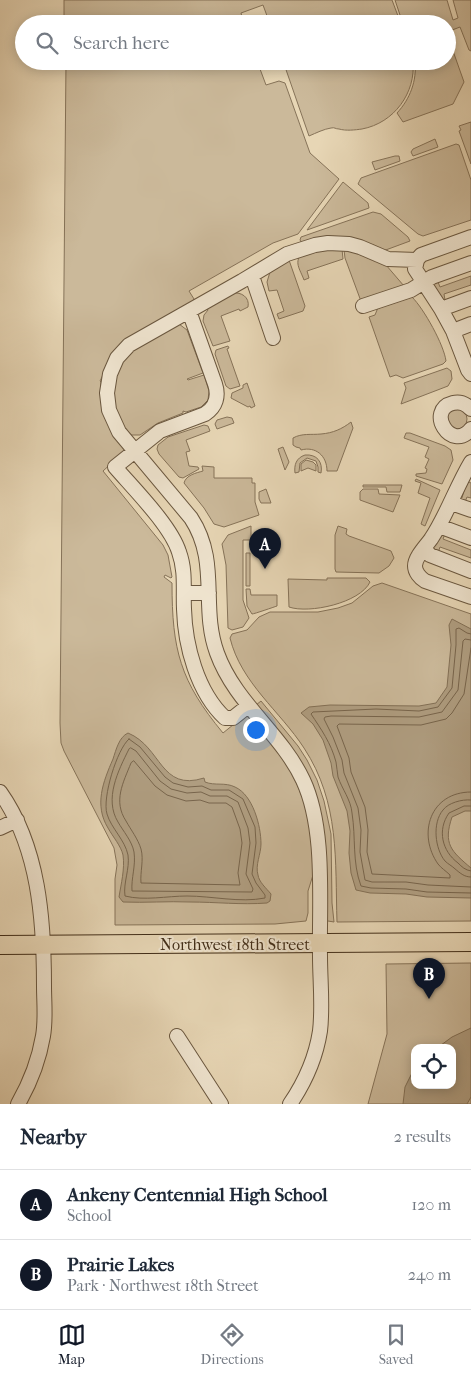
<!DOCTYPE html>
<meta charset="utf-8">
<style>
body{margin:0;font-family:"IM FELL French Canon",serif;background:#f6f6f7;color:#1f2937}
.controls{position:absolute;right:15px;bottom:15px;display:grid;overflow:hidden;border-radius:10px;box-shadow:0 2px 12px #0003}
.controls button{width:45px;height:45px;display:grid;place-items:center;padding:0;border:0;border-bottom:1px solid #e0e1e3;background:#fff;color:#1f2937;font:25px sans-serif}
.you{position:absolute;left:255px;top:729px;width:18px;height:18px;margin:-12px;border:4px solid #fff;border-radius:50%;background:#1a73e8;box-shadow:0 0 0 8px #1a73e833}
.badge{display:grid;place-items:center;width:32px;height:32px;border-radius:50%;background:#111827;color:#fff;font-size:16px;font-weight:700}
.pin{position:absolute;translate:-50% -41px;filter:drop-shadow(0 1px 2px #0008)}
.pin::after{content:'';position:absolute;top:26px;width:18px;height:15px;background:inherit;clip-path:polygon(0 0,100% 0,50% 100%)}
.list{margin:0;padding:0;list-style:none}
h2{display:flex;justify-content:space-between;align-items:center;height:65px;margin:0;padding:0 20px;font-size:21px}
h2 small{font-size:16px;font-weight:400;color:#747a83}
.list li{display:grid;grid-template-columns:32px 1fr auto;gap:15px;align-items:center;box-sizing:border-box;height:70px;padding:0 20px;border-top:1px solid #e0e1e3}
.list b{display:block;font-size:19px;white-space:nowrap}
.list p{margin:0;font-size:16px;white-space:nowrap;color:#747a83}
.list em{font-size:16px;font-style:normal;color:#747a83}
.icon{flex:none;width:28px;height:28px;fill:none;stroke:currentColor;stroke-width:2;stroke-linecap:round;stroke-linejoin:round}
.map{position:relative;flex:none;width:471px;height:1104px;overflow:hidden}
.search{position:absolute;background:#fff;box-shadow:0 2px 12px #0003;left:15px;right:15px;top:15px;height:55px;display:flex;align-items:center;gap:12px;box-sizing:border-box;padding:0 18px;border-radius:28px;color:#747a83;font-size:19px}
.sheet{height:205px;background:#fff}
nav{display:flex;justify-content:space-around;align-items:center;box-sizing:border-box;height:70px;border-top:1px solid #e0e1e3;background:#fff;font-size:14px;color:#747a83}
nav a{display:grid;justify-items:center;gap:2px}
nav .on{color:#111827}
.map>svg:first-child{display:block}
.green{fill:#cbb99a;stroke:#867359;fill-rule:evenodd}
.water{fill:#af9d80;stroke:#837056}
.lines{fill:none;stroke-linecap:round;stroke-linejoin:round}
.shore{stroke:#78654c;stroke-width:1}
.minor-casing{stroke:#6a573f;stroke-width:16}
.major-casing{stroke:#412d18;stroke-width:20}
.minor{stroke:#efe4cf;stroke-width:14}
.major{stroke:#e7d6b5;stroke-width:18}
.labels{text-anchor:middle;stroke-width:4;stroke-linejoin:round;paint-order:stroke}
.street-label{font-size:16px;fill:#412d18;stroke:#efe4cf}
</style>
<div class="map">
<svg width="471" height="1104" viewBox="0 0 471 1104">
<rect width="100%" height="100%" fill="#e7d6b5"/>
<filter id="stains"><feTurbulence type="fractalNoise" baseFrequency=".004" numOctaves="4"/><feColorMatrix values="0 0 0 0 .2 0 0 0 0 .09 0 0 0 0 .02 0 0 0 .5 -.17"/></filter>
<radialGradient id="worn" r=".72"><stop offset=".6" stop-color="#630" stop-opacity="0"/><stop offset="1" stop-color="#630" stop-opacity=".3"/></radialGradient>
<path class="green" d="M 64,0 L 392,0 L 401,24 L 270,24 L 263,5 L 241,13 L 244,24 L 64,24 Z
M 395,0 L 447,0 L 453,20 L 458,18 L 453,0 L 471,0 L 471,51 L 469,50 L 460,27 L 447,32 L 447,24 L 403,24 Z
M 447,34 L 464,82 L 453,104 L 403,122 L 397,113 C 410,99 417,81 415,61 L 447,61 Z
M 66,61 L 257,61 L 266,85 L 279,81 L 285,83 L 310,153 L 339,179 L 298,234 L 273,243 L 189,291 L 194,299 L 193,302 L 104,373 L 100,381 L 101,382 C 99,399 102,417 112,431 C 116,438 123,444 125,451 L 103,471 L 163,545 L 168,555 L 172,577 L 171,578 L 165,575 L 164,577 L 172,583 C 172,650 180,681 223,733 L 244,716 L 250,717 C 272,744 291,764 302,797 L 304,797 L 313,839 L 313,875 L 308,891 L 308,913 L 306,921 L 275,924 L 115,925 L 115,879 L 117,865 L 114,848 L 64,751 L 61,743 L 60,723 Z
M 283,61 L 413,61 C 416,93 394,123 362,129 C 355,130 346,131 339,129 C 335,129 335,127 331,128 C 324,129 316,133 309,136 Z
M 471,122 L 471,164 L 459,131 L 461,130 L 459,126 Z
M 435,139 L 438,147 L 413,156 L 411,152 L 413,149 Z
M 456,144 L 459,145 L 471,180 L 471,220 L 423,236 L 418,234 L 358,184 L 361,178 Z
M 395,156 L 399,156 L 400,161 L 375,170 L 372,162 Z
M 343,182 L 368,203 L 369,208 L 307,230 Z
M 373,212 L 381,214 L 408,237 L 410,241 L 383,251 L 302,243 L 300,240 L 301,237 Z
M 342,249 L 343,259 L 307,271 L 309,278 L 304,280 C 300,269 293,262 303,252 Z
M 344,250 L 363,253 L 386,265 L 404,286 L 362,304 L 345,258 Z
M 289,260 L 305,306 L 303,311 L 279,319 L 277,314 L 284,311 L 277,290 L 269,291 L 267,282 L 270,272 Z
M 471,276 L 471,285 L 444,294 L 445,300 L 444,302 L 431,284 L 438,282 L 440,287 Z
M 233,293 C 241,292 250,297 248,307 L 240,311 L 239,309 L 221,316 L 230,341 L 213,346 L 203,321 L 204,315 L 208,310 L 206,307 Z
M 412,297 C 424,309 444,345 446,361 L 443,364 L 403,378 L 396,375 L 390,377 L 369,317 L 375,315 L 379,305 Z
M 179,324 L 187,330 L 203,373 L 187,379 L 188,380 L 204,375 L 209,391 L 208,400 L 201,407 L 186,412 L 183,411 L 183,413 L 158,423 L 140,435 L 129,435 L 124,430 L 112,405 L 116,371 L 129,353 Z
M 228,346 L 229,348 L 227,349 L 240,386 L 230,389 L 226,386 L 215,354 L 216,350 Z
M 447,368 L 451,371 L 452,379 L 448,386 L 401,404 L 406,388 L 404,383 Z
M 247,383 L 255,406 L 251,408 L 250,406 L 248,407 L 231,398 L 232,393 L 243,388 L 243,385 Z
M447 419a10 10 0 1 1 20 0a10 10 0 1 1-20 0Z
M 227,417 L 232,418 L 234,423 L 217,429 L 215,424 L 217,420 Z
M 351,422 L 353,428 L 337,471 L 327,471 C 327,456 316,446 301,450 L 300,448 L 296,447 L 293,445 L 293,438 C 302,433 311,435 321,434 C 333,433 342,429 351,422 Z
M 204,425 L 208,426 L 210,431 L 186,440 L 190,451 L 186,452 L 189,466 L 198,467 L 199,469 L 183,478 L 179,477 L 159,454 L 157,449 L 158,445 L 168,437 Z
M 406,433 L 410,433 L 445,446 L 451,450 L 453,460 L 442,484 L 416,476 L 416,474 L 426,473 L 427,469 L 425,468 L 429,459 L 425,457 L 429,447 L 404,438 Z
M 283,447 L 289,462 L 285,470 L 278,449 Z
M 305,455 C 317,454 323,462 321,473 L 318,472 L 318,467 L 316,461 L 307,458 L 300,463 L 299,472 L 295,473 C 294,465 296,458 305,455 Z
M 306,460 L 313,462 L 316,465 L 316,471 L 308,468 L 301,471 L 301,464 Z
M 202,466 L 214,467 L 214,478 L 252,478 L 252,483 L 255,483 L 255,502 L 259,515 L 224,527 L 214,524 L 204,508 L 184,483 C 186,475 196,473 203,471 Z
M 416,479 L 440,490 L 425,526 L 421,524 L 430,498 L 418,493 L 421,483 L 415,481 Z
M 469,482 L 471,483 L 471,498 L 467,497 L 465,502 L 461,501 L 466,484 Z
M 363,485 L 402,485 L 400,492 L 387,492 L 386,487 L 363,487 Z
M 266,489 L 271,503 L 261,503 L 259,499 L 259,492 Z
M 363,489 L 378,489 L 379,494 L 400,495 L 393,512 L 360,500 L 360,492 Z
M 251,526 L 251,540 L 243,540 L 243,600 L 249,618 L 243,627 L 232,630 L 228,628 L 226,565 L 222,544 L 228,535 Z
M 338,526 L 347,529 L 346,534 L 349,536 L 391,551 L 394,558 L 389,566 L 379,573 L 336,572 L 335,569 L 335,535 Z
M 441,534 L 445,534 L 443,539 L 471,550 L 471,558 L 440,547 L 438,553 L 432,550 Z
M 246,553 L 250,553 L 250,586 L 246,586 Z
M 327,578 L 366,578 L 370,582 C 360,603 309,614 289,607 L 288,579 L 327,580 Z
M 382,583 L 471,614 L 471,921 L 337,922 C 335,860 340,803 304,748 C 280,711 241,683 230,638 L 232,634 L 247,630 L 259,617 L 270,612 L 318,612 L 338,608 L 352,603 L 373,586 Z
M 246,589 L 250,589 L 251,595 L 277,595 L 277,606 C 274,607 254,614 252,614 L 247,606 Z
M 261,701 L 298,746 L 307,760 L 317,780 L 324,801 L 331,834 L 332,903 L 334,922 L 328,921 L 326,919 L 323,831 L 256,705 Z
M 471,963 L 471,1104 L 368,1104 L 387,1034 L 386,964 ZM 415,1048 L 452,1048 L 452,1085 L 415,1085 Z"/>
<path class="water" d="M 452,619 L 471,629 L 471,811 L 465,811 L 452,817 C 443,844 451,851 471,868 L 471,898 L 427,897 L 406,894 L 370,893 L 356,890 L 351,873 L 349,853 L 350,831 L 347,811 L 333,776 L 331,763 L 323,740 L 313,724 L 301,713 L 309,707 L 330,705 L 419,706 L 436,703 L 447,687 L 451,645 L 449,625 Z
M 128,733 C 162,747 160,792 204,778 L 205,782 C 215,786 225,782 235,787 C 253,795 261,826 261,844 C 261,854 255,865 258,875 C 259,882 266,888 271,894 L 270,901 L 267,903 C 241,905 216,902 190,902 C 168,901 145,903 123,902 L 119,897 C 121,884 125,869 123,855 C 121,846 113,837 108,828 C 94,805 103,782 113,759 C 116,750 119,737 128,733 Z
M 471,1028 L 471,1097 L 467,1104 L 403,1104 L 405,1087 L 415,1067 L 415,1085 L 452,1085 L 452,1048 L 437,1048 L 452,1037 Z"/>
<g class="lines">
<path class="shore" d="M 471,634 L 467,633 L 459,628 L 456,629 L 456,645 L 452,688 L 438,707 L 419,711 L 376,709 L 313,712 L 311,714 C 321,729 331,743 336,762 C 337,767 337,772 338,777 C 342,789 351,800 352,813 C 356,838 352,862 361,886 L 371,888 L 406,889 L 427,892 L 471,893
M 471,640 L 465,639 L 463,641 L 458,690 L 442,712 L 419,717 L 331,716 L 325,717 L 324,719 L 333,737 L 342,760 L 344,773 L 358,808 L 361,830 L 360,852 L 365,880 L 372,882 L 406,882 L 428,885 L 471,887
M 471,648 L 464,694 L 452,713 L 446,719 L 421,725 L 339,724 L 337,726 L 349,758 L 351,772 L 365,807 L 368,830 L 367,852 L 372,874 L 450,878 L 450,875 C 446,871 441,868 438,864 C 417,834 430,792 471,792
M 129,739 L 140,747 L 165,777 L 173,783 L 188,787 L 202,786 L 211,790 L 229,790 L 243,799 L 255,827 L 256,843 L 252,874 L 256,883 L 265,895 L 265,898 C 240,903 212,896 187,896 C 167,896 144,901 125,896 C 123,883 130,869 128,855 C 125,840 111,828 107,814 C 102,798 117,749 129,739 Z
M 131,748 L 136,751 L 160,781 L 171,789 L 187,793 L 201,792 L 210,796 L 227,796 L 238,802 L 248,828 L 250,843 L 246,874 L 253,889 L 252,892 L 132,891 C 131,878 136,866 134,852 C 132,841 123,831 118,822 C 104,799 118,771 129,749 Z
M 134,761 L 155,786 L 167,795 L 186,801 L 200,800 L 209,803 L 226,803 L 232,807 L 240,829 L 242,843 L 238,873 L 240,885 L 141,883 C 140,872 144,860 141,849 C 138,839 131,830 126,821 C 113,801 123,783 131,763 Z
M 471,800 C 462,799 448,803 443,810 C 432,823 435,849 445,861 C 448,864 452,866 454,868 C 460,873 464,877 471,877
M 471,806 L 464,806 L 449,813 C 437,830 442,851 458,863 C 462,867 465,870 471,871"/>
<g class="minor-casing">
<path id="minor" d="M 471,237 L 421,255 L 417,260 L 415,269 L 441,309 L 453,331 L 468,370 L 471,374
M 252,276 L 273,338
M 363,306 L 411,290 L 432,277 L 471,263
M 441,309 L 471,298
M 189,311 L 215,384 C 219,396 216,407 205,414 L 160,431 L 115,467 C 134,489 171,526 179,552 C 186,571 183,590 184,609 C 185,645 197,692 225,718 L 233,718 L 248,706
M 453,331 L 471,324
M 471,409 C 466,404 461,401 453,403 C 425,410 451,453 471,429
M 471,462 C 456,487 447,515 431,539 C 426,546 415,557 415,566 C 415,572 420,578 425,581 L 471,597
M 451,503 L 471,510
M 439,526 L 471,538
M 424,549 L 430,555 L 471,571
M 184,593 L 209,593
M 0,792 C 39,847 44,920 44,986 C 44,1003 46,1019 43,1036 C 39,1060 30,1083 18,1104
M 0,828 L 17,820
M 177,1036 L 221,1104
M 290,1104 C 305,1082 316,1057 320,1031 C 323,1006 320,981 320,956 C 319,902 326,829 303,780 C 281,733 235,703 217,653 C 200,607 220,562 191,518 L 119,432 L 109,410 L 107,393 L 110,374 L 117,358 L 129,345 L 242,281 L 287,254 L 315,245 L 328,243 L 349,244 L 360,247 L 388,259 L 417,260"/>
</g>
<g class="major-casing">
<path id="major" d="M 0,945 L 471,942"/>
</g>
<use href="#minor" class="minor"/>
<use href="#major" class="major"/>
</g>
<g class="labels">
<g class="street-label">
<text x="235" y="950">Northwest 18th Street</text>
</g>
</g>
<rect width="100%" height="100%" filter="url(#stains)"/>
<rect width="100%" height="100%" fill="url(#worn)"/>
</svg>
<div class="controls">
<button><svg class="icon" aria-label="locate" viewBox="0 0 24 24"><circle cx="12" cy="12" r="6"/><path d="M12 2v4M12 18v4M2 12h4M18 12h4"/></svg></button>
</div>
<div class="you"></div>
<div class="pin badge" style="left:265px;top:569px">A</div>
<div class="pin badge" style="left:429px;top:999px">B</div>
<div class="search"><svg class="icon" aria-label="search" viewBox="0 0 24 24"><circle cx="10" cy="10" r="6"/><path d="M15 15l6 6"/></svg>Search here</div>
</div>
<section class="sheet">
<h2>Nearby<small>2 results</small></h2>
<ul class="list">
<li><span class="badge">A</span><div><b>Ankeny Centennial High School</b><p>School</p></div><em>120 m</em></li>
<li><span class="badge">B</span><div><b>Prairie Lakes</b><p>Park · Northwest 18th Street</p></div><em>240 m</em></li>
</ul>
</section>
<nav>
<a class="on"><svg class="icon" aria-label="map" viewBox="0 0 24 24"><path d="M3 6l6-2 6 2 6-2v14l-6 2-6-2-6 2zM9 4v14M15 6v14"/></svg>Map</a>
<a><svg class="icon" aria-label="directions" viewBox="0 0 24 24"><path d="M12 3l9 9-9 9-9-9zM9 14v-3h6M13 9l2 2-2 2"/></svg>Directions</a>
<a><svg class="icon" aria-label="saved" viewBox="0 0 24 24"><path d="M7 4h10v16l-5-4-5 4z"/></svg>Saved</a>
</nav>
